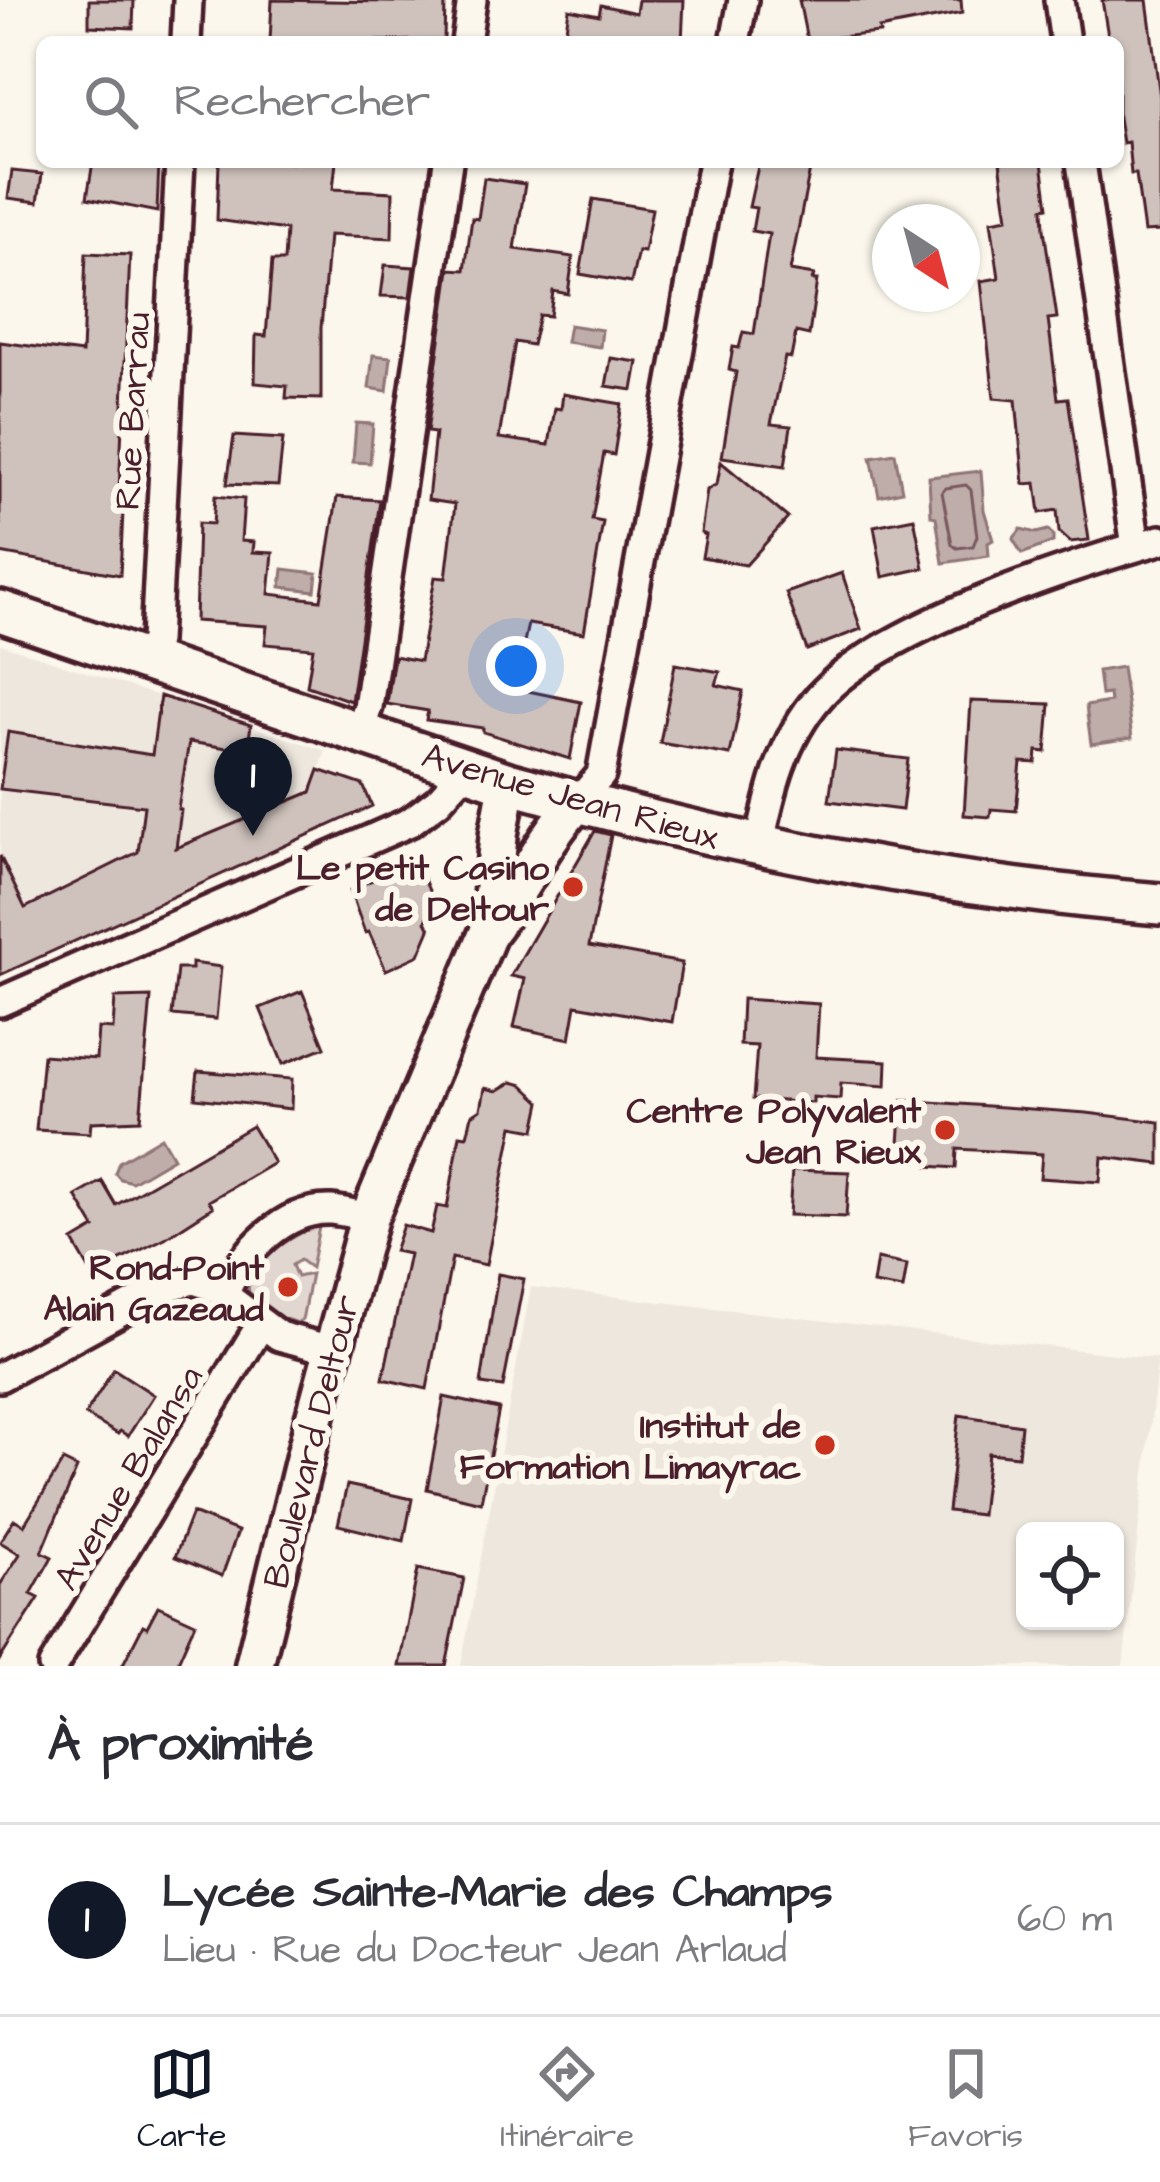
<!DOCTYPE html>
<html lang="fr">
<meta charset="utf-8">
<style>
body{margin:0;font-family:"Architects Daughter",sans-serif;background:#f2f2f3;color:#2b2b33}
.controls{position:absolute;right:36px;bottom:36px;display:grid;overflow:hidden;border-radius:18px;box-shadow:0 3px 9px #0004}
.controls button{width:108px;height:108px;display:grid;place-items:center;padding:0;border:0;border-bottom:3px solid #e1e1e2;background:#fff;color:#2b2b33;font:60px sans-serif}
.compass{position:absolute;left:872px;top:204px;width:108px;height:108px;border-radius:50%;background:#fff;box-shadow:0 3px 9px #0004;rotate:144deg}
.you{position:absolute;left:516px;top:666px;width:42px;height:42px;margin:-30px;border:9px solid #fff;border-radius:50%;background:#1a73e8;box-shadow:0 0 0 18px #1a73e833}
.badge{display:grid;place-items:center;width:78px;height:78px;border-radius:50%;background:#111827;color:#fff;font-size:39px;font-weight:700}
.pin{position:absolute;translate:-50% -99px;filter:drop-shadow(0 3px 6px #0008)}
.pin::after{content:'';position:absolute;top:63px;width:42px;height:36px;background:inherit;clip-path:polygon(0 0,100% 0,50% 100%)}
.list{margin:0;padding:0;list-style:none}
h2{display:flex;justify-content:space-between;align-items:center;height:156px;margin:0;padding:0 48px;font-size:51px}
h2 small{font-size:39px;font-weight:400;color:#7c7c81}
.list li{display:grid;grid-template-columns:78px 1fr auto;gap:36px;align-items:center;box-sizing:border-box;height:192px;padding:0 48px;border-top:3px solid #e1e1e2}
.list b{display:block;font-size:45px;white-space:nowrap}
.list p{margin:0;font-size:39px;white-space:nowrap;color:#7c7c81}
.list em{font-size:39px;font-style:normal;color:#7c7c81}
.icon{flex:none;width:66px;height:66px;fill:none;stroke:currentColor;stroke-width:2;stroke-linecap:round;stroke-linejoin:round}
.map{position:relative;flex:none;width:1160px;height:1666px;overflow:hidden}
.search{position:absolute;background:#fff;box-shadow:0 3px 9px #0004;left:36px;right:36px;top:36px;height:132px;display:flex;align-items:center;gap:30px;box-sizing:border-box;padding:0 42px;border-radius:18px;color:#7c7c81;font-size:45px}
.sheet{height:348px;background:#fff}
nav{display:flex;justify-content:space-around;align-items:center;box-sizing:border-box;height:168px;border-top:3px solid #e1e1e2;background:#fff;font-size:33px;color:#7c7c81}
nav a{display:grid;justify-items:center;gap:6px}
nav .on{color:#111827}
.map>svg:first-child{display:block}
.built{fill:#eee7de;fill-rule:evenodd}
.green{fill:#e2d7d0;stroke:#967b7e;stroke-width:3}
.water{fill:#bfadaa;stroke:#907477;stroke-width:3}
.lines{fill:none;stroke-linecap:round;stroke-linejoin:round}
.shore{stroke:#79585e;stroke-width:3}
.building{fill:#cfc2bc;stroke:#4a1f2b;stroke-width:3}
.minor-casing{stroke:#4a1f2b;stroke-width:36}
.tertiary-casing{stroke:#4a1f2b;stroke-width:45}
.secondary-casing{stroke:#4a1f2b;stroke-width:48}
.minor{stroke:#fbf7ec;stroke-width:27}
.tertiary{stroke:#fbf7ec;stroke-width:36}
.secondary{stroke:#fbf7ec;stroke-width:39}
.poi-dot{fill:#c8321e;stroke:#fbf7ec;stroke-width:4.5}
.labels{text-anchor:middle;stroke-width:12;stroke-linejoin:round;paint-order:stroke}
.street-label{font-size:36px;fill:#4a1f2b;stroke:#fbf7ec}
.poi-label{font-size:36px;font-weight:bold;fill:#4a1f2b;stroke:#fbf7ec;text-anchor:end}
</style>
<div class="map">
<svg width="1160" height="1666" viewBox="0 0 1160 1666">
<rect width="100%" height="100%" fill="#fbf7ec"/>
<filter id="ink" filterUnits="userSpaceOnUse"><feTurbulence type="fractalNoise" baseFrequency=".00833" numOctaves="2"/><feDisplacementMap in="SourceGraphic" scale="24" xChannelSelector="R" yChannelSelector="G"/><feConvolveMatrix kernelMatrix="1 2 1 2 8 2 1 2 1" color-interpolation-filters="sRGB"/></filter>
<g filter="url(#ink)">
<path class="built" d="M 0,644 L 326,751 L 319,770 L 363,785 L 372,805 L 0,975 Z
M 531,1287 L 1158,1359 L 1123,1666 L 461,1666 ZM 1025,1531 L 1115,1531 L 1115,1621 L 1025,1621 Z"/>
<path class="green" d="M 313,1227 L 319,1227 L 311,1268 L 300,1260 L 292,1265 L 297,1277 L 311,1274 L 302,1320 L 297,1323 C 285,1318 262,1314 254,1303 C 230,1271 292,1237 313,1227 Z"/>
<path class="water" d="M 569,325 L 602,330 L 600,347 L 566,342 Z
M 373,355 L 391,357 L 387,391 L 369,388 Z
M 356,423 L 373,424 L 370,463 L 353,462 Z
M 895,453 L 902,491 L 879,496 L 871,457 Z
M 981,471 L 984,510 L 993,540 L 988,543 L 989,556 L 943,563 L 936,517 L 931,516 L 929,477 Z
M 1021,529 L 1036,533 L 1048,530 L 1053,535 L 1053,542 L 1022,554 L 1013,539 Z
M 283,569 L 317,573 L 315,591 L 281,587 Z
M 1122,667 L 1132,738 L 1091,744 L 1086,706 L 1110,702 L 1109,694 L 1101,695 L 1098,671 Z
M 161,1137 L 173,1158 L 132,1182 L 120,1179 L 115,1173 L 119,1162 Z"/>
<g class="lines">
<path class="shore" d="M 966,485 L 971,490 L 977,536 L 973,546 L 957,548 L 952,544 L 942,492 L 946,488 Z"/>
</g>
<path class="building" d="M 89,0 L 134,0 L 133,28 L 89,26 Z
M 272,0 L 445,3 L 444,40 L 270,42 Z
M 638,0 L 684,0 L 682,42 L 564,42 L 569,9 L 599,15 L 601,5 L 636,13 Z
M 799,0 L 961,0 L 962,13 L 879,29 L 880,33 L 807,40 Z
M 1102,0 L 1147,0 L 1160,97 L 1160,231 L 1144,232 L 1136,174 L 1131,174 L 1128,142 L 1122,143 L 1118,118 L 1118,42 L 1109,42 Z
M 93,162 L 159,162 L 157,212 L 87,198 Z
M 219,162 L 336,162 L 333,189 L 393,192 L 392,238 L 329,235 L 321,328 L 321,399 L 286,398 L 287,386 L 255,383 L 256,335 L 266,336 L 272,261 L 284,261 L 286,230 L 217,220 Z
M 759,162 L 799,162 L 798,167 L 810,169 L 790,271 L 814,275 L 812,280 L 817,280 L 809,335 L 796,332 L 791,358 L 785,357 L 771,424 L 791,426 L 785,466 L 722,457 L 736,372 L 729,370 L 733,347 L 739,348 L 743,332 L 754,334 L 769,234 L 752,231 L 756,208 L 749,207 Z
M 1000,162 L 1042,162 L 1048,207 L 1043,208 L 1044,229 L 1057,318 L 1048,319 L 1058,399 L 1068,398 L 1089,540 L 1070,542 L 1059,532 L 1057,510 L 1040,513 L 1036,483 L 1024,484 L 1016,400 L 994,398 L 981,281 L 999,278 L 991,221 L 1008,218 Z
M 12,171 L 42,174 L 38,202 L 8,198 Z
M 484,178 L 525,184 L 515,249 L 573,257 L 568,294 L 553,291 L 550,316 L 539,315 L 532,345 L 515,342 L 499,438 L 549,445 L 555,408 L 561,409 L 563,394 L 622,404 L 614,455 L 604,453 L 592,520 L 603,522 L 584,633 L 528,624 L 514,688 L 581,702 L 570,759 L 483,732 L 483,728 L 426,720 L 428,711 L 387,704 L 394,656 L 420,661 L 435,577 L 446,578 L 455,504 L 428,500 L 435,433 L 427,432 L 450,269 L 465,270 L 472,218 L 478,219 Z
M 593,199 L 652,209 L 644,252 L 638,251 L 631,283 L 580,274 Z
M 86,253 L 130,255 L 118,512 L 123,512 L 120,575 L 0,553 L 0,342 L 82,353 Z
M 385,265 L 414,267 L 410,297 L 381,296 Z
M 611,358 L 638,362 L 633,390 L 606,386 Z
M 234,436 L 283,439 L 278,486 L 227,484 Z
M 721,462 L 788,518 L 746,565 L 702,557 L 706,535 L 701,533 L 707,490 L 717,484 Z
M 215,496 L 244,499 L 241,541 L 254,542 L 253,552 L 273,553 L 269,594 L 321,600 L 337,497 L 380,500 L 351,701 L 307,686 L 313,648 L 265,644 L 267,626 L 195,621 L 198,523 L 213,524 Z
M 914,518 L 924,568 L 883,577 L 874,526 Z
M 842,573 L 861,629 L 807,650 L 786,593 Z
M 675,664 L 720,672 L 716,685 L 743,691 L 730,755 L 660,743 Z
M 160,696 L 251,725 L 247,751 L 189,742 L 178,809 L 181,810 L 176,848 L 311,792 L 319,770 L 363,785 L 372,806 L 0,975 L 0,856 L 25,908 L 138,852 L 144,806 L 0,789 L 8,732 L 152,755 Z
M 971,701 L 1050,704 L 1046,752 L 1037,751 L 1036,763 L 1021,762 L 1016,811 L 991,809 L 990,817 L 964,815 Z
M 836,750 L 908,759 L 902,810 L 829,801 Z
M 595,831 L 611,835 L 589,946 L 682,963 L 672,1022 L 576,1005 L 570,1039 L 514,1027 L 525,979 L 511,976 Z
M 416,861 L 434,902 L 426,921 L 430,929 L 419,955 L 386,970 L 369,932 L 365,933 L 350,890 Z
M 192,963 L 221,967 L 216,1019 L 172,1015 L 177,969 L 192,969 Z
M 302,991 L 325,1047 L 283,1064 L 260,1008 Z
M 151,997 L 140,1120 L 91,1122 L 90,1133 L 36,1130 L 43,1055 L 96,1059 L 98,1028 L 113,1029 L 115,998 Z
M 742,999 L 819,1004 L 816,1057 L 887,1061 L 886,1086 L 841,1083 L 840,1099 L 813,1097 L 813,1103 L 753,1099 L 757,1046 L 740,1045 Z
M 198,1071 L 292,1079 L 291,1109 L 195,1098 Z
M 512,1082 L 523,1085 L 541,1102 L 535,1130 L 513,1126 L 486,1265 L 452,1258 L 427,1389 L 383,1379 L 409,1254 L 394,1251 L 403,1225 L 431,1233 L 437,1206 L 447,1208 L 460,1135 L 467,1136 L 472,1115 L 481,1109 L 485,1088 L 497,1091 Z
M 902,1100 L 1087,1113 L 1160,1122 L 1160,1164 L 1102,1157 L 1100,1182 L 1040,1178 L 1042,1154 L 957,1149 L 956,1168 L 928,1166 L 929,1148 L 899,1144 Z
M 252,1126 L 274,1163 L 209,1201 L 213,1207 L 165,1238 L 92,1274 L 73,1241 L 95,1228 L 76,1196 L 102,1181 L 116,1205 Z
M 792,1170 L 849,1172 L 846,1217 L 789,1215 Z
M 877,1259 L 907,1265 L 903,1289 L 873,1284 Z
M 498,1274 L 524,1279 L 503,1387 L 481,1384 Z
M 114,1369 L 154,1395 L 128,1436 L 120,1431 L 118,1434 L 85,1415 Z
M 444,1397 L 499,1409 L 481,1502 L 427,1489 Z
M 959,1415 L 1021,1425 L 1018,1456 L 988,1453 L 981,1515 L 948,1511 Z
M 63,1461 L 77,1468 L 42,1552 L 52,1557 L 31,1594 L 39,1598 L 0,1659 L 0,1585 L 20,1554 L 0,1542 L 14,1519 L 24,1525 Z
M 347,1485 L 412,1499 L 404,1541 L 338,1525 Z
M 192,1513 L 238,1531 L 222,1576 L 175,1557 Z
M 418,1569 L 464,1578 L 446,1666 L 399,1666 Z
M 158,1606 L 195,1623 L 176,1666 L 122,1666 L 143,1625 L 147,1627 Z"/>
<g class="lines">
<g class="minor-casing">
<path id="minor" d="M 1059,0 L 1065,42
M 186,42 L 188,0
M 466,42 L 472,0
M 735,42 L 743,0
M 1081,162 L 1136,547
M 150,662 L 155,641 L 180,162
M 359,732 L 368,707 L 448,162
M 577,803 L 601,775 L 713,162
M 759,847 C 770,793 782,739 820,696 C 882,627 1069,566 1160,540
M 0,1002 L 410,822 L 438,801 L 467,769
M 224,1294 C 242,1254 282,1208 331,1210 C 343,1211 356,1215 369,1217
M 0,1377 L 165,1287 L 194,1280 L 212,1286 L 279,1336 L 331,1350
M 53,1666 L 260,1326"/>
</g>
<g class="tertiary-casing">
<path id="tertiary" d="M 489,931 L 499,832 L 508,783
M 254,1666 L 313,1424 L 369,1217 L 489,931 C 522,890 541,842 577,803"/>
</g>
<g class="secondary-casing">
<path id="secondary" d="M 0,611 L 508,783 C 721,843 940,886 1160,904"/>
</g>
<use href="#minor" class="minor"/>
<use href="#tertiary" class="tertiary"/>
<use href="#secondary" class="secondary"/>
</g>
</g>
<g class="poi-dot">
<circle cx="573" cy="887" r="12"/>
<circle cx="945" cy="1130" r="12"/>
<circle cx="288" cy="1287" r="12"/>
<circle cx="825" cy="1445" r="12"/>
</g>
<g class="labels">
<g class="street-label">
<text transform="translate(131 411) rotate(-87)" y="13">Rue Barrau</text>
<text transform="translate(571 795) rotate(16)" y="13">Avenue Jean Rieux</text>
<text transform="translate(310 1441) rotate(-76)" y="13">Boulevard Deltour</text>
<text transform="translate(127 1477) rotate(-59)" y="13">Avenue Balansa</text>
</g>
<g class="poi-label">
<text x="549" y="879">Le petit Casino<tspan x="549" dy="41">de Deltour</tspan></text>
<text x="921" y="1122">Centre Polyvalent<tspan x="921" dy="41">Jean Rieux</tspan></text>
<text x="264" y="1279">Rond-Point<tspan x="264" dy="41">Alain Gazeaud</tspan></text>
<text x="801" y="1437">Institut de<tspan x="801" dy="41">Formation Limayrac</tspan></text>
</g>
</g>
</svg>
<div class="controls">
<button><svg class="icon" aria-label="locate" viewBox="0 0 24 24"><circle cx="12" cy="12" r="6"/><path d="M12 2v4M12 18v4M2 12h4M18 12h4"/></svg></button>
</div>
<svg class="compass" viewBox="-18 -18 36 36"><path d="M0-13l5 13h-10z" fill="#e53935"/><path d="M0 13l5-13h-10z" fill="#7c7c81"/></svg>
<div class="you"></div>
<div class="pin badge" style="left:253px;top:836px">1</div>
<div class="search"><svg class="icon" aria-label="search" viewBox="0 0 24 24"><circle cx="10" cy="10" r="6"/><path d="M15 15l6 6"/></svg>Rechercher</div>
</div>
<section class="sheet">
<h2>À proximité<small></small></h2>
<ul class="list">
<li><span class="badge">1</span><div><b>Lycée Sainte-Marie des Champs</b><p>Lieu · Rue du Docteur Jean Arlaud</p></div><em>60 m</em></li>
</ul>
</section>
<nav>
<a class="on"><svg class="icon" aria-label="map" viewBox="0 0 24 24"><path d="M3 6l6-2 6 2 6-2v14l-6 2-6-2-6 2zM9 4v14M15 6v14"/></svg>Carte</a>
<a><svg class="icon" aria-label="directions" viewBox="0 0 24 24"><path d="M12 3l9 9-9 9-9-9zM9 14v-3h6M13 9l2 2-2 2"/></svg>Itinéraire</a>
<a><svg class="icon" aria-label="saved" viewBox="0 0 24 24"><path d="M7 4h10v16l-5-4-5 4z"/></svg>Favoris</a>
</nav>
